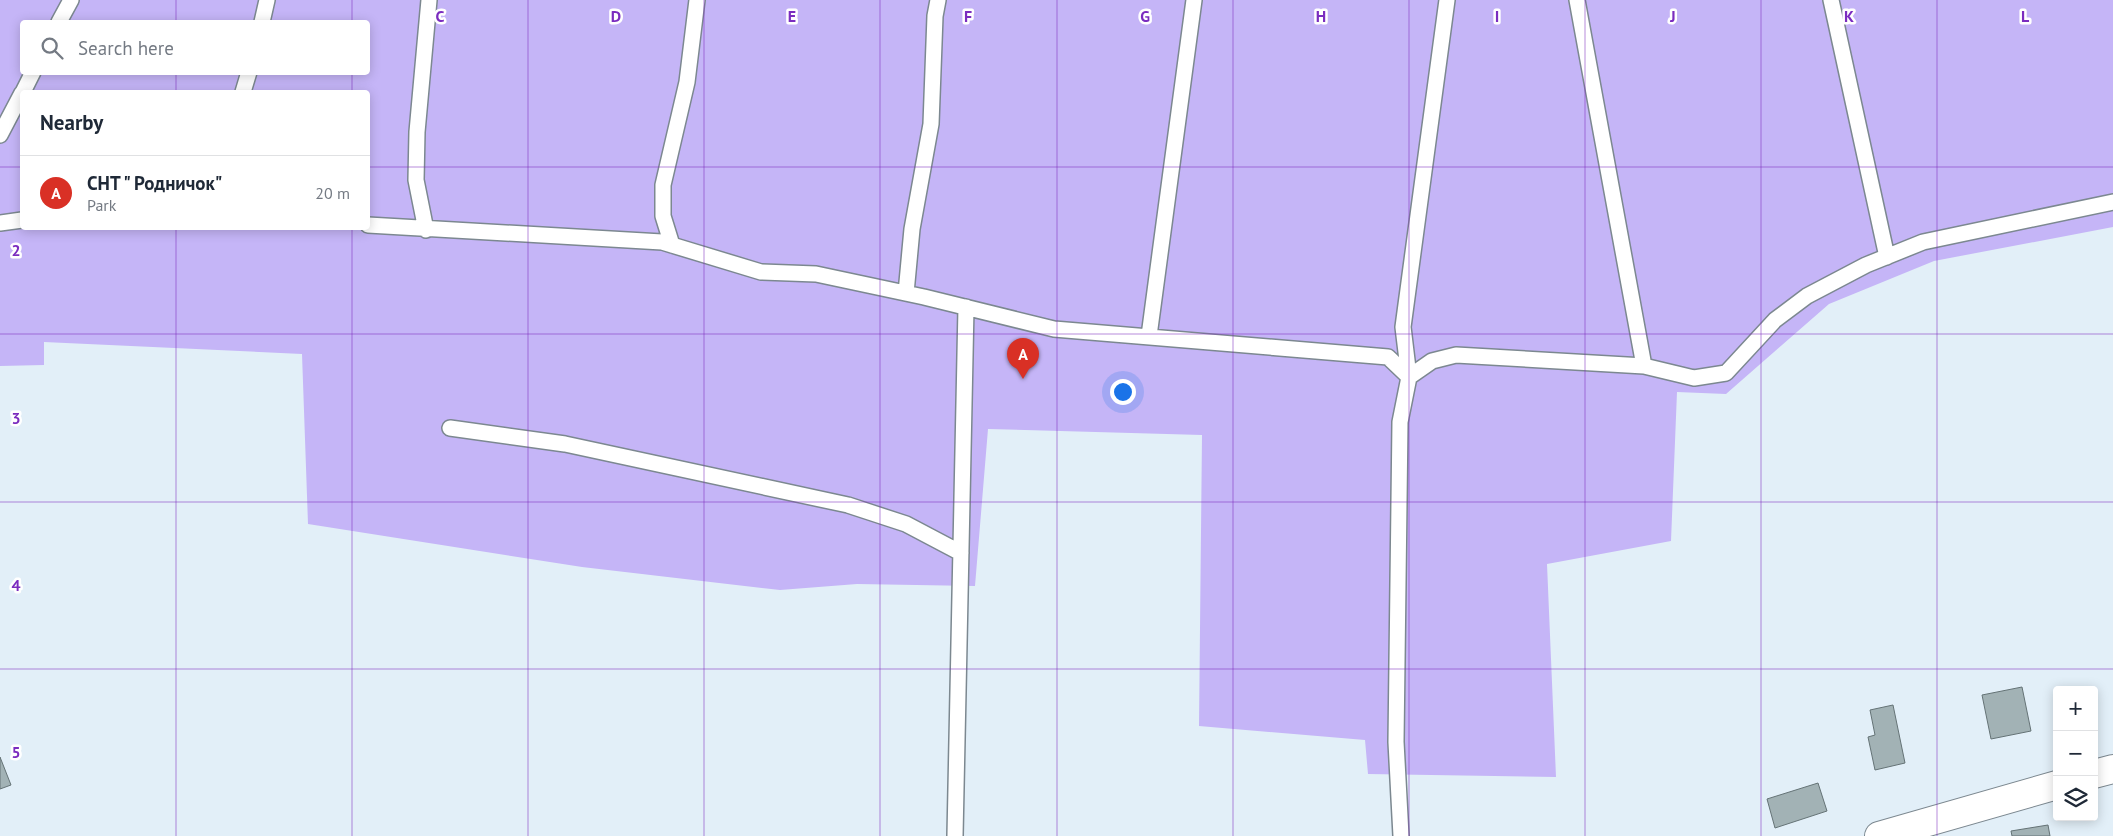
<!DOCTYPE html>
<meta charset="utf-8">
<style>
body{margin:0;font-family:"PT Sans",sans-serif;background:#f2f2f3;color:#1f2937}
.controls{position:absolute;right:15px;bottom:15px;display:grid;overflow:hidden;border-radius:5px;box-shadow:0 2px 12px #0003}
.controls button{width:45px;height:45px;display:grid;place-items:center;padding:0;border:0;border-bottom:1px solid #e0e1e3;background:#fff;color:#1f2937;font:25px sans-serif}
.you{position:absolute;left:1122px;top:391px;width:18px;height:18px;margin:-12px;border:4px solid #fff;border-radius:50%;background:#1a73e8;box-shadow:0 0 0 8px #1a73e833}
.badge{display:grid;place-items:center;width:32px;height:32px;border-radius:50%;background:#d93025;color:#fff;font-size:16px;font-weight:700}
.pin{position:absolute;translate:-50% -41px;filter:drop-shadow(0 1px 2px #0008)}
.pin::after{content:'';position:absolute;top:26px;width:18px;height:15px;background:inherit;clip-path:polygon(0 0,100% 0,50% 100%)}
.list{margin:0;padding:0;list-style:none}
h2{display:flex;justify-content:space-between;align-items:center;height:65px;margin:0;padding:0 20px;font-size:21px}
h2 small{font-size:16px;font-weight:400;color:#747a83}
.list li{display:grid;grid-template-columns:32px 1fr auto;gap:15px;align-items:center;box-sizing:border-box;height:75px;padding:0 20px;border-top:1px solid #e0e1e3}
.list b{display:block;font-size:19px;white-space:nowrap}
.list p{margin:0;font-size:16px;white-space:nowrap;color:#747a83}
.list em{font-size:16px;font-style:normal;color:#747a83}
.icon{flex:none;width:28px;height:28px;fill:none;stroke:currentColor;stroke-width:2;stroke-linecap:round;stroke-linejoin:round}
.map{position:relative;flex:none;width:2113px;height:836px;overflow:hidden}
.search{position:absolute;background:#fff;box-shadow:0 2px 12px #0003;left:20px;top:20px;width:350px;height:55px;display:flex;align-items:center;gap:12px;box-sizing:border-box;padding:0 18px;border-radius:5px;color:#747a83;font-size:19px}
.panel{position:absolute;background:#fff;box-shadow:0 2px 12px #0003;left:20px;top:90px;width:350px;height:140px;border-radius:5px}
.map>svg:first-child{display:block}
.green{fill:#c5b5f7;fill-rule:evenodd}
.building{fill:#a2b2b5;stroke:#657376}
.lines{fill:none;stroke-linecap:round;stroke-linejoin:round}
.lane-casing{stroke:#7c8890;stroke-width:18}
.street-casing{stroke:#7c8890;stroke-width:30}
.lane{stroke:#fff;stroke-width:15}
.street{stroke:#fff;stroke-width:28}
.grid{fill:none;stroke:#7b2cbf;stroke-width:1;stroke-opacity:0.55}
.grid-label{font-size:16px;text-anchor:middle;font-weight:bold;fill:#7b2cbf;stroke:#fff;stroke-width:5;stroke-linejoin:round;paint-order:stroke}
</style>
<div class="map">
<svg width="2113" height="836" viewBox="0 0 2113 836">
<rect width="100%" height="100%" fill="#e2eff8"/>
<path class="green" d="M 0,0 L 2113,0 L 2113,227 L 1934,261 L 1829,304 L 1726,394 L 1677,392 L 1671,541 L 1547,564 L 1556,777 L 1368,774 L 1365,740 L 1199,726 L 1202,435 L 988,429 L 975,586 L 857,584 L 780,590 L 582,567 L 308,524 L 302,354 L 44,342 L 44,365 L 0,366 ZM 22,22 L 368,22 L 368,72 L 22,72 ZM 22,92 L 368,92 L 368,228 L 22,228 Z"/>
<path class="building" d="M 2022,687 L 2031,731 L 1991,739 L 1982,695 Z
M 1893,705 L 1905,763 L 1875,770 L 1868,737 L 1875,735 L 1870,710 Z
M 0,757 L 11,785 L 0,789 Z
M 1818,783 L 1827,811 L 1775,828 L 1767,799 Z
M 2048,825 L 2050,836 L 2012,836 L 2011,831 Z"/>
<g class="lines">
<g class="lane-casing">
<path id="lane" d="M 1577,0 L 1644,366
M 1831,0 L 1887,257
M 59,22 L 71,0
M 262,22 L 267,0
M 23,92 L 33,72
M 243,92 L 249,72
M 0,135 L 22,93
M 0,223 L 22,220
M 368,225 L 662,242 L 761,272 L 816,274 L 924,297 L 1054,329 L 1388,357 L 1409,377
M 426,230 L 416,180 L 417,132 L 429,0
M 672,245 L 663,216 L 663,185 L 687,82 L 697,0
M 906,293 L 912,229 L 931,124 L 935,16 L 938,0
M 1149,336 L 1194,0
M 1409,377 L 1403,327 L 1447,0
M 450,428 L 565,444 L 848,505 L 906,524 L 961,553
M 955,836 L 966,307
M 1401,836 L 1396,742 L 1400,422 L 1409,377 L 1432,361 L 1456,355 L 1644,366 L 1694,378 L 1726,373 L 1775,320 L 1807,296 L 1866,265 L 1923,242 L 2113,202"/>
</g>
<g class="street-casing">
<path id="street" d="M 2094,774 L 2113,769
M 1879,836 L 2057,785"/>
</g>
<use href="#lane" class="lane"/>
<use href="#street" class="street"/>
</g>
<path class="grid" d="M 176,0 L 176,22M 352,0 L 352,22M 528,0 L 528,836M 704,0 L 704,836M 880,0 L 880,836M 1057,0 L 1057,836M 1233,0 L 1233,836M 1409,0 L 1409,836M 1585,0 L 1585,836M 1761,0 L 1761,836M 1937,0 L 1937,836M 176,72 L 176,92M 352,72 L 352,92M 0,167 L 22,167M 368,167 L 2113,167M 176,228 L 176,836M 352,228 L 352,836M 0,334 L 2113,334M 0,502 L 2113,502M 0,669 L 2113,669"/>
<g class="grid-label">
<text x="440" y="22">C</text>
<text x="616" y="22">D</text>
<text x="792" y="22">E</text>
<text x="968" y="22">F</text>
<text x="1145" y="22">G</text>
<text x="1321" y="22">H</text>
<text x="1497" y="22">I</text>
<text x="1673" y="22">J</text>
<text x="1849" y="22">K</text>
<text x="2025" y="22">L</text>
<text x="16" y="256">2</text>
<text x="16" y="424">3</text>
<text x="16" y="591">4</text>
<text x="16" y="758">5</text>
</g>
</svg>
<div class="controls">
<button>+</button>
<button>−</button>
<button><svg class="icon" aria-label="layers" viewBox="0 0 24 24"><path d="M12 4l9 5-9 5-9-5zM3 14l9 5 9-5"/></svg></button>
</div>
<div class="you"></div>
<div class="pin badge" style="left:1023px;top:379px">A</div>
<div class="search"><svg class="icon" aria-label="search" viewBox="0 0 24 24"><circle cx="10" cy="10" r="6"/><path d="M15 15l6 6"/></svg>Search here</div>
<section class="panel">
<h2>Nearby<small></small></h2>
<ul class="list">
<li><span class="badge">A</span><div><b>СНТ &quot; Родничок&quot;</b><p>Park</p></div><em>20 m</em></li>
</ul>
</section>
</div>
